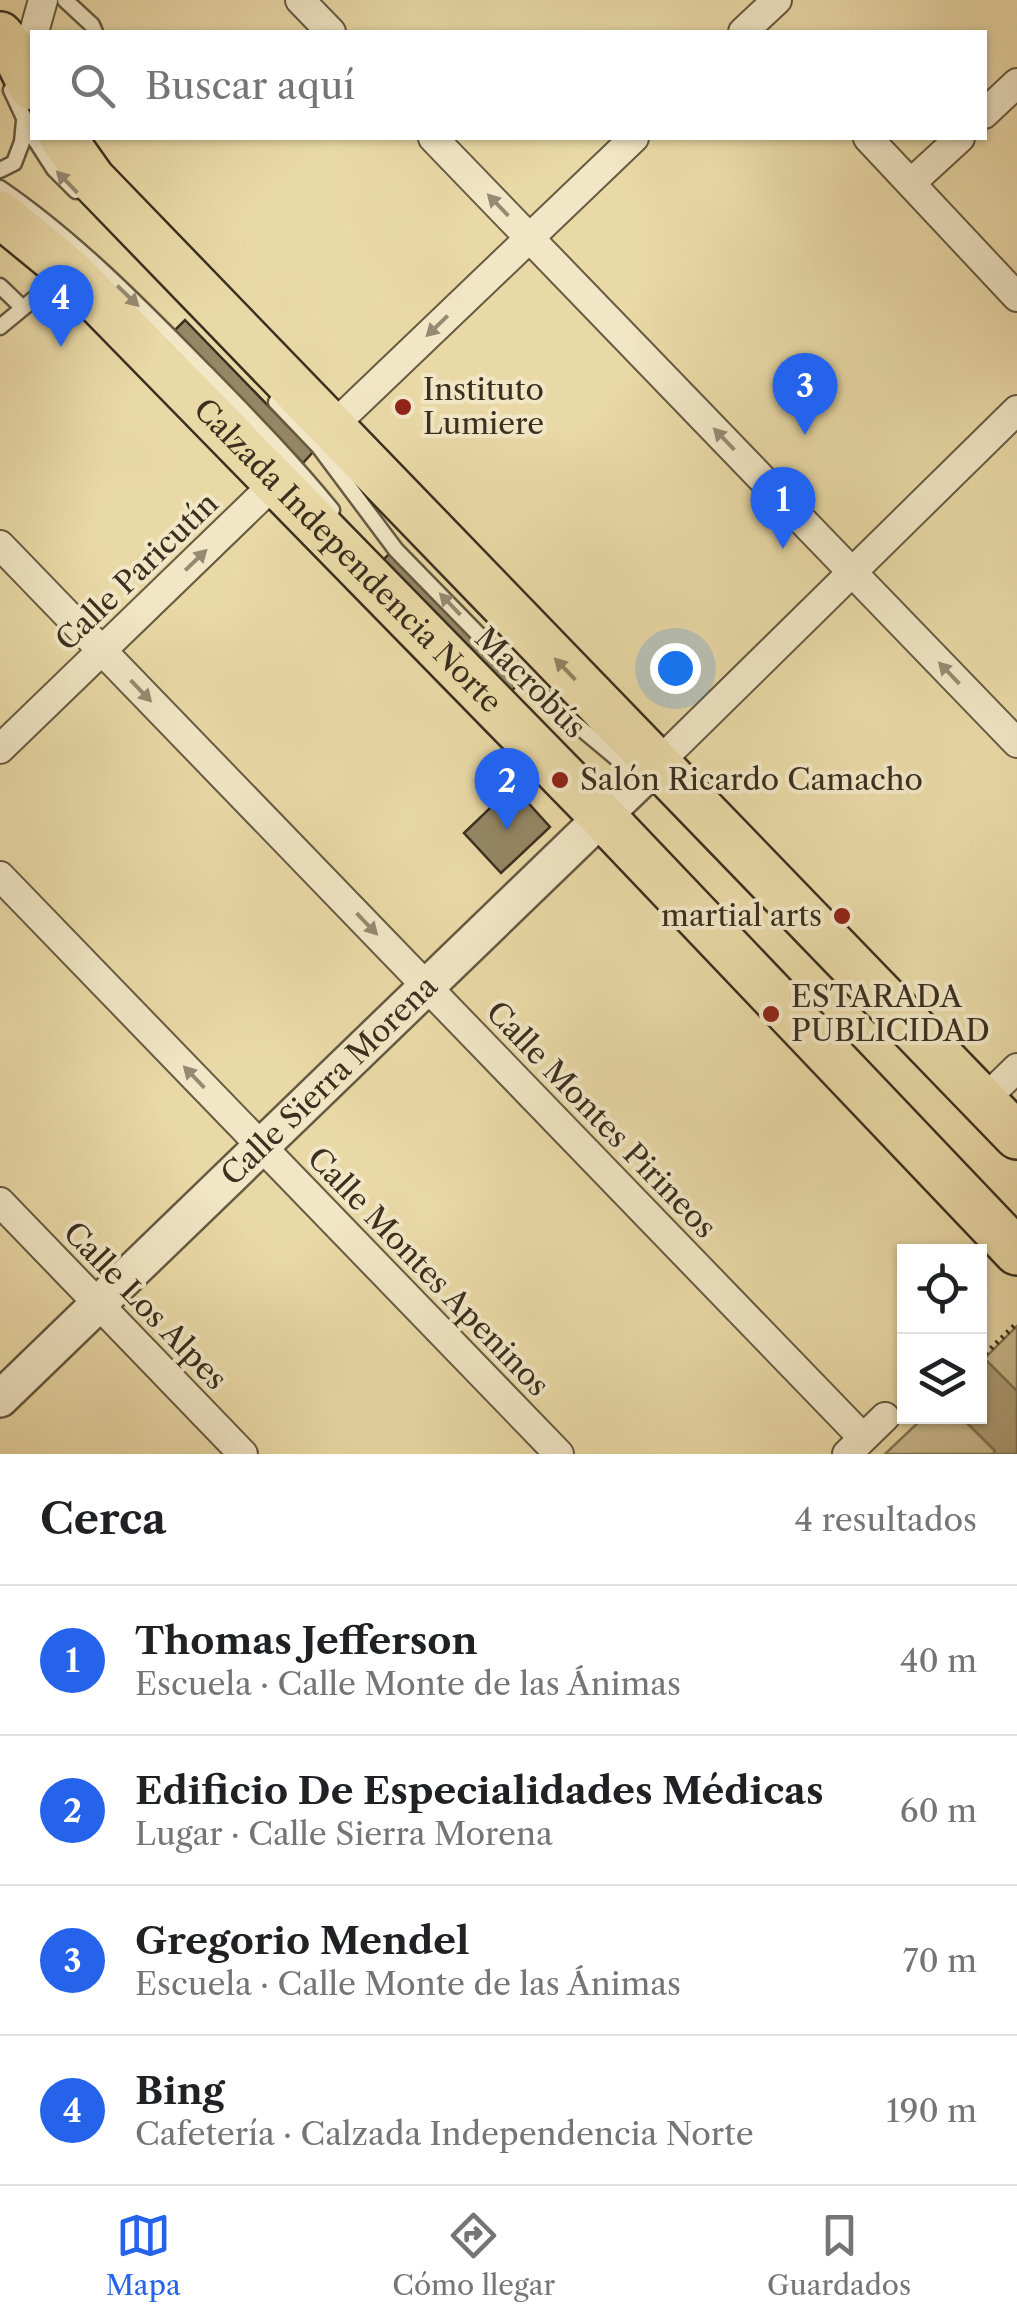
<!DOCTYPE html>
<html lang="es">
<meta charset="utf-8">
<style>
body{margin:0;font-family:"Libre Caslon Text",serif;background:#f6f6f6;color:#202124}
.controls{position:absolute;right:30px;bottom:30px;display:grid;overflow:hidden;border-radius:0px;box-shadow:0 2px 8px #0004}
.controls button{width:90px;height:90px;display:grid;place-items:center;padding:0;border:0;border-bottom:2px solid #e0e0e0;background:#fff;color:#202124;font:50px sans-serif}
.you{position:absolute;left:675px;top:668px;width:35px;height:35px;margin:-25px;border:8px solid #fff;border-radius:50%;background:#1a73e8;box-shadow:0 0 0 15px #1a73e833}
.badge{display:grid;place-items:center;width:65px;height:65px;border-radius:50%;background:#2563eb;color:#fff;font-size:32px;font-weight:700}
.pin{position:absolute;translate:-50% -82px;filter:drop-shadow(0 2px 5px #0008)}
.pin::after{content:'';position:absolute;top:52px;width:35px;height:30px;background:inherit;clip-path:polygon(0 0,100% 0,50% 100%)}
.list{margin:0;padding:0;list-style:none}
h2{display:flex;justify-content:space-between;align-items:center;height:130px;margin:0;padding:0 40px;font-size:42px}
h2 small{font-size:32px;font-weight:400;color:#757577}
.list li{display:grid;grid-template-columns:65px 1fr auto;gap:30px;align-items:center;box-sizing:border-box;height:150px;padding:0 40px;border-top:2px solid #e0e0e0}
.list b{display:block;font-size:38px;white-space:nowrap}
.list p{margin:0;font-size:32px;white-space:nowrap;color:#757577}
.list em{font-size:32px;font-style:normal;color:#757577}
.icon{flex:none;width:55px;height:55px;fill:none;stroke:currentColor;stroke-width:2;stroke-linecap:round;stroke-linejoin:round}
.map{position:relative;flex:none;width:1017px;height:1454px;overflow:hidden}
.search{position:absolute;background:#fff;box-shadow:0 2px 8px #0004;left:30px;right:30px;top:30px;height:110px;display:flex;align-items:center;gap:25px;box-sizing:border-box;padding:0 35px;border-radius:0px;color:#757577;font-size:38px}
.sheet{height:730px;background:#fff}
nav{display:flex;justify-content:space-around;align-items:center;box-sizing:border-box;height:140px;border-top:2px solid #e0e0e0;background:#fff;font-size:28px;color:#757577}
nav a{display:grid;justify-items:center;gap:5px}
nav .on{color:#2563eb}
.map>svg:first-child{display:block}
.green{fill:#cbbc8f;stroke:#837657;stroke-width:2.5}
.water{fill:#ae9f78;stroke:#807254;stroke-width:2.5}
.building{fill:#958765;stroke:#3b2f1f;stroke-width:2.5}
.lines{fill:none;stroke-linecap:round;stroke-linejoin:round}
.service-casing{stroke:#665a41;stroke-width:19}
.minor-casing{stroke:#665a41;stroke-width:32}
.tertiary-casing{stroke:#665a41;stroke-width:40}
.primary-casing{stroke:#3b2f1f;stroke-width:50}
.path{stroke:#3b2f1f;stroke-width:5;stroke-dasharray:2.5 5;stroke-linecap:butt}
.service{stroke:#f1e6c5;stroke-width:14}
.minor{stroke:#f1e6c5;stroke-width:28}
.tertiary{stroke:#f1e6c5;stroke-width:35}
.primary{stroke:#e9d9a6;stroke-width:45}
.oneway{fill:#968a72}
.oneway2{fill:#928462}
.poi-dot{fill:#8f2418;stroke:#f1e6c5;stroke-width:4}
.labels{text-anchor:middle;stroke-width:8;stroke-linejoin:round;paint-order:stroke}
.poi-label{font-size:30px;fill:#3b2f1f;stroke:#f1e6c5;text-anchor:start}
.street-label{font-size:30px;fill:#3b2f1f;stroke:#f1e6c5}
</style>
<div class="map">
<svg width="1017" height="1454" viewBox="0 0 1017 1454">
<rect width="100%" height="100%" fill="#e9d9a6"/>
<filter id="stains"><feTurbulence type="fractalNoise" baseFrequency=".002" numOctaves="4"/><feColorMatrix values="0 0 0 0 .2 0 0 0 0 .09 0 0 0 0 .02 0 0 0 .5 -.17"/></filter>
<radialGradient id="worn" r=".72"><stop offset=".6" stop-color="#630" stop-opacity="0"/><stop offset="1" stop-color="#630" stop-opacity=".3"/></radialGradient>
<path class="green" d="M 1017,1326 L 1017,1454 L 885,1454 L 924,1417 L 980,1416 L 980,1363 Z"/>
<path class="water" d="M 987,1361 L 1017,1391 L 1017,1454 L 993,1454 L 995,1451 L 961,1417 L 980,1416 L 980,1368 Z"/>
<path class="building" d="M 185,320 L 313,452 L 303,463 L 175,330 Z
M 391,552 L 518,684 L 508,695 L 380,563 Z
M 513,786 L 550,827 L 501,873 L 464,833 Z"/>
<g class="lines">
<g class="service-casing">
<path id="service" d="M 65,0 L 92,25 L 95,32
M 11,90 L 32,135
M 34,138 L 54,169 L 76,191
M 0,170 L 14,163 L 22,142 L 24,121
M 0,188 C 76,240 142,308 207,374 C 250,418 293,462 332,510
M 0,286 L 23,308 L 64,274
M 0,327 L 23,308
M 276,402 L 319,447 L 396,550 L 523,680 L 639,777"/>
</g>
<g class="minor-casing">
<path id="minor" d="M 300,0 L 331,32
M 34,32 L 43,0
M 743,32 L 777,0
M 984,114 L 1017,83
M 433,138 L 1017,743
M 868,138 L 1017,297
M 911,183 L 960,138
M 333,426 L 634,138
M 0,545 L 863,1438
M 0,749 L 275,483
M 656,765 L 1017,410
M 0,876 L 559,1454
M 983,1101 L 1017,1068
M 0,1202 L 243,1454
M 847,1454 L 885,1417"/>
</g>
<g class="tertiary-casing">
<g id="tertiary">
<path id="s1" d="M 0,1399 L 656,765"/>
</g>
</g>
<g class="primary-casing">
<g id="primary">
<path d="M 0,35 L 15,53 L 32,87"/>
<path d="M 63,138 L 92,179 L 1017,1136"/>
<path id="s2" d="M 0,214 L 68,270 L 602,816 L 1017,1252"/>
</g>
</g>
<path class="path" d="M 980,1359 L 1017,1323"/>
<use href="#service" class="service"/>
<use href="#minor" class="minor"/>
<use href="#tertiary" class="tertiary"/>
<use href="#primary" class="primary"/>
</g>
<defs><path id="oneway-solid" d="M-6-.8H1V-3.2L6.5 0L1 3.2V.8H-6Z" transform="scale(2.5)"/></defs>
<g class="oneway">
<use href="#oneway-solid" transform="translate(67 182) rotate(-134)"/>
<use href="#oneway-solid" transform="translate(498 205) rotate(-134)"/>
<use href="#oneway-solid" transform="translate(128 296) rotate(44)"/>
<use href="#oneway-solid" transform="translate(437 326) rotate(136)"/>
<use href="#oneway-solid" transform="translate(724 439) rotate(-134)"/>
<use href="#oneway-solid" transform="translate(196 560) rotate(-44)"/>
<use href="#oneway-solid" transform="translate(450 604) rotate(-134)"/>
<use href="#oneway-solid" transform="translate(949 673) rotate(-134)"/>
<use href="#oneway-solid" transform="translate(141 691) rotate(46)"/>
<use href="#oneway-solid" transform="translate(367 924) rotate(46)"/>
<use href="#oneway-solid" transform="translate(194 1077) rotate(-134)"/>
</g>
<use class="oneway2" href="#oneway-solid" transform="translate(565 669) rotate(-134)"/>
<g class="poi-dot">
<circle cx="403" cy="407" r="10"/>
<circle cx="560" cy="780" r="10"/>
<circle cx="842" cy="916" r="10"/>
<circle cx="771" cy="1014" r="10"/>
</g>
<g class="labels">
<g class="poi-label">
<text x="423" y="400">Instituto<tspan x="423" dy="34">Lumiere</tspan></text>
<text x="580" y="790">Salón Ricardo Camacho</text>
<text x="822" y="926" text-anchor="end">martial arts</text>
<text x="791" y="1007">ESTARADA<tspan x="791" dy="34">PUBLICIDAD</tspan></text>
</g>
<g class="street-label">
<text dy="10" stroke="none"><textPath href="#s2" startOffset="488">Calzada Independencia Norte</textPath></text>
<text transform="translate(137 572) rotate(-44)" y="10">Calle Paricutín</text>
<text transform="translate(530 683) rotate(45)" y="10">Macrobús</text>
<text dy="10" stroke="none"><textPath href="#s1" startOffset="458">Calle Sierra Morena</textPath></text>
<text transform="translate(601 1120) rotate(46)" y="10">Calle Montes Pirineos</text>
<text transform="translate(428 1272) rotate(46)" y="10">Calle Montes Apeninos</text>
<text transform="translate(145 1306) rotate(46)" y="10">Calle Los Alpes</text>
</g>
</g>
<rect width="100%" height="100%" filter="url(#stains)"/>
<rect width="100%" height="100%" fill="url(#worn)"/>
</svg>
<div class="controls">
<button><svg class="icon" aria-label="locate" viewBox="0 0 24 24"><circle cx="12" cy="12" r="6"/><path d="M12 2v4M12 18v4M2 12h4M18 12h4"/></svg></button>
<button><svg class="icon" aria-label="layers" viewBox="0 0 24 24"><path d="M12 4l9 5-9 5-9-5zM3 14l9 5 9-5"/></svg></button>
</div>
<div class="you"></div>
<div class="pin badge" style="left:783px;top:549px">1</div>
<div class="pin badge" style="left:507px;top:830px">2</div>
<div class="pin badge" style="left:805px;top:435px">3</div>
<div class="pin badge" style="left:61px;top:347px">4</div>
<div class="search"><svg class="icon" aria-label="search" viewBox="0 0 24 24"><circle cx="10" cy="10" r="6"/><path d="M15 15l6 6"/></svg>Buscar aquí</div>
</div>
<section class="sheet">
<h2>Cerca<small>4 resultados</small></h2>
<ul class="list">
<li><span class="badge">1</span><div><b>Thomas Jefferson</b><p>Escuela · Calle Monte de las Ánimas</p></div><em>40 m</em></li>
<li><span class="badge">2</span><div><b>Edificio De Especialidades Médicas</b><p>Lugar · Calle Sierra Morena</p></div><em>60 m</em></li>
<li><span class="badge">3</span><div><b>Gregorio Mendel</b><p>Escuela · Calle Monte de las Ánimas</p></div><em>70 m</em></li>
<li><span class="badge">4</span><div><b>Bing</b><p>Cafetería · Calzada Independencia Norte</p></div><em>190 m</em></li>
</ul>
</section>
<nav>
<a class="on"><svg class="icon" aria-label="map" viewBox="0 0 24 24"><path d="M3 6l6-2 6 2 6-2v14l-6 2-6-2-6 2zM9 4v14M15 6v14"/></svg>Mapa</a>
<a><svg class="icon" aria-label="directions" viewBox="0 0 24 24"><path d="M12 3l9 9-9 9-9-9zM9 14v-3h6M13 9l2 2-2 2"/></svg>Cómo llegar</a>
<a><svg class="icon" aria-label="saved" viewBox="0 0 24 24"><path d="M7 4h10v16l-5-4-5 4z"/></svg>Guardados</a>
</nav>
